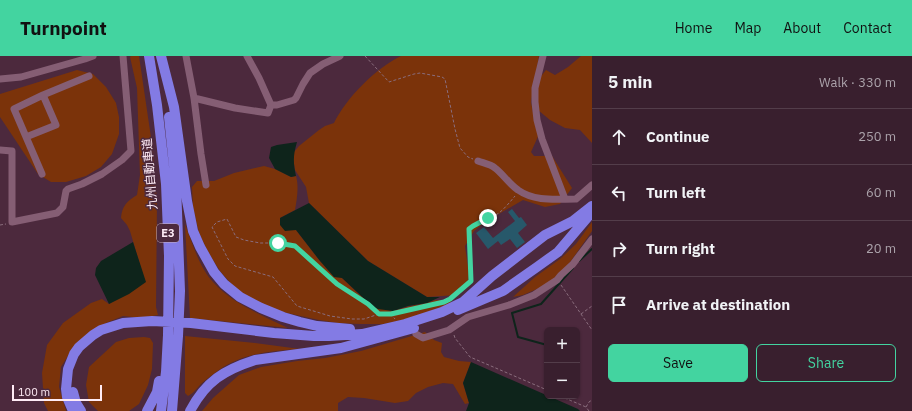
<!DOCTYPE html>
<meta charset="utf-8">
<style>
body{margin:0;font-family:"IBM Plex Sans","Noto Sans JP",sans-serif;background:#442c3a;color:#f1f3f6}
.controls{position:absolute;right:12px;bottom:12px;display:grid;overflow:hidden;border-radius:6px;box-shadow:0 1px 3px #0004}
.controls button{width:36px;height:36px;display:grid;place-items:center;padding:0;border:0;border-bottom:1px solid #533d4a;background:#391f2e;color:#f1f3f6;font:20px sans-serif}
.scale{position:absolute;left:12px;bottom:10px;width:90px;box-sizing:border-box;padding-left:4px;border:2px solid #ffecf6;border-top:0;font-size:11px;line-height:14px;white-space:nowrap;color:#ffecf6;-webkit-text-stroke:3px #4c293d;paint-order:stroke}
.stop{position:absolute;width:12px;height:12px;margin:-9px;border:3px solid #43d4a0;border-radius:50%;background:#fff}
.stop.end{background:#43d4a0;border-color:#fff;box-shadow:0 1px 4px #0008}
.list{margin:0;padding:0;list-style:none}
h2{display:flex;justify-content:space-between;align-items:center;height:52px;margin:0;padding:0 16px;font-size:17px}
h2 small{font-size:13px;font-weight:400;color:#aba2aa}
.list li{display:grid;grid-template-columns:26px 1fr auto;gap:12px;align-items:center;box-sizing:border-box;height:56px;padding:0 16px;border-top:1px solid #533d4a}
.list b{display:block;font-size:15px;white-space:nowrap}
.list em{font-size:13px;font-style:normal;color:#aba2aa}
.actions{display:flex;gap:8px;padding:12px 16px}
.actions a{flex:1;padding:9px 0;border:1px solid #43d4a0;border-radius:6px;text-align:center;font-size:14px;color:#43d4a0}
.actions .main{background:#43d4a0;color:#111}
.icon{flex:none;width:22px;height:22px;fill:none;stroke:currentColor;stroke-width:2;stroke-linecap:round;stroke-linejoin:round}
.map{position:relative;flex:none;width:592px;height:355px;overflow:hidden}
header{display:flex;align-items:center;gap:24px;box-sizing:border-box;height:56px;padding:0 20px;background:#43d4a0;color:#111}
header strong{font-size:19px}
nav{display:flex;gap:22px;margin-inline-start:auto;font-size:14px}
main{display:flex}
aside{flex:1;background:#391f2e}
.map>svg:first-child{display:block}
.green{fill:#7b330a}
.water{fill:#0e241b}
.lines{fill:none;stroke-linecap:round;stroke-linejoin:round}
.stream{stroke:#0e241b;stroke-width:2}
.building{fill:#27586a}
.path{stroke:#8a6d7d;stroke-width:1;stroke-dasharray:3 2;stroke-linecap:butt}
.minor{stroke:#855e74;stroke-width:7}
.highway{stroke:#837be4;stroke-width:10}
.route{stroke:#43d4a0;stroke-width:5}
.labels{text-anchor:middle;stroke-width:3;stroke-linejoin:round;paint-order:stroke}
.shield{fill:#4c293d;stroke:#c9b2be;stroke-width:1}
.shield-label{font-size:11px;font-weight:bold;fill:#ffecf6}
.street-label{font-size:12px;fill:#ffecf6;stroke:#4c293d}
</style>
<header>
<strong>Turnpoint</strong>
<nav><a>Home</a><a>Map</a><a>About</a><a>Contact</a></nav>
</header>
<main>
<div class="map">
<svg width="592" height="355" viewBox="0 0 592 355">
<rect width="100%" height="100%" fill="#4c293d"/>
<path class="green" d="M 131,0 L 139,0 L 153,95 L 157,145 L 156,251 L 158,259 L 142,262 L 123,260 L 106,267 L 89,277 L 74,290 L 61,311 L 59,331 L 66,355 L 48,355 L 44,347 L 42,317 L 47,289 L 63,267 L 91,247 L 102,243 L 109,248 L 145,226 L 130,175 L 127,169 L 121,162 C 122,150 127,145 137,139 L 140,119 L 137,32 L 130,1 Z
M 401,0 L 539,0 L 531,46 L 534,62 L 540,76 L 531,96 L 534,100 L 552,100 L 572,132 L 560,148 L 545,151 L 523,144 L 485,166 L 474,175 L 465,190 L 469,218 L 467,231 L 457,239 L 427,241 L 368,205 L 309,147 L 306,131 L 295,114 L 293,102 L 294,96 L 299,90 L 319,74 L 325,70 L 334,67 C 347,41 375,13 401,0 Z
M 581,0 L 592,0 L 592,87 L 580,74 L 565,72 L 550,64 L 538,54 L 537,27 L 542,19 L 546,14 L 555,19 L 568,11 Z
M 77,14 L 93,18 L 106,31 L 116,47 L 119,61 L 119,78 L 112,98 L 101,111 L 86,120 L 66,126 L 51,126 L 38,118 L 0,61 L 0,38 Z
M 264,110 L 275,113 L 291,121 L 296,120 C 299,131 297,142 295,154 L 280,162 L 296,174 L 320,205 L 342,222 L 373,251 L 393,255 L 410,250 L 427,247 L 435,244 L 449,244 L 452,247 L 410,263 L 383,268 L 360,268 L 338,267 L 319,264 L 278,255 L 255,246 L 235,232 L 220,215 L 208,196 L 199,177 L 193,151 L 192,131 L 197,125 L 214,125 L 234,117 Z
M 592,166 L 592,175 L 561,219 L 544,230 L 523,239 L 513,241 L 535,221 L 560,203 L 576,188 Z
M 185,168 C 192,186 199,211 213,226 C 233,248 262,259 288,272 L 190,262 Z
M 425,276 L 434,284 L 442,287 L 441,296 L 444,301 L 459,305 L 471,306 L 463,327 L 469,347 L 465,348 L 453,328 L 443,327 L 428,331 L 416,337 L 408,345 L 395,347 L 364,342 L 348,341 L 338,347 L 338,355 L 202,355 L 213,342 L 239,319 L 261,311 L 297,305 L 325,302 L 361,295 Z
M 185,280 L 255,287 L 300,293 C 271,295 243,297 219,314 C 213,318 207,323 202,327 C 197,332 194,337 188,340 L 185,337 Z
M 144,281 L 150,282 L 153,287 L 152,313 L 148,329 L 139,348 L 129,355 L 98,355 L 89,346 L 86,329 L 89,311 L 116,286 L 129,282 Z"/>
<path class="water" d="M 297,86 C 293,100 293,106 296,120 L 291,121 L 275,113 L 269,102 L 271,91 L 277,89 Z
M 309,147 L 368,205 L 427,241 L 440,241 L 427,247 L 408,250 L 393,255 L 378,253 L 373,251 L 342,222 L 334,221 L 320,205 L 296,174 L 285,175 L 280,169 L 280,162 Z
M 133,186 L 146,226 L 129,238 L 109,248 L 95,219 L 96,212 L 101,205 Z
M 471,306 L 578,353 L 580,355 L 466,355 L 469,347 L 463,327 Z"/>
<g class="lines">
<path class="stream" d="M 579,205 L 592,193
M 547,289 L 518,281 L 512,257 L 541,248 L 573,212
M 550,343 L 554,340"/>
</g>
<path class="building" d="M 512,153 L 519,162 L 521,161 L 527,169 L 518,177 L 525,186 L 517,192 L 510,183 L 501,189 L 498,185 L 488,193 L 476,177 L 484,171 L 493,182 L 515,165 L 508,156 Z"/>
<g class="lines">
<path class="path" d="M 365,0 L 389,26 L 414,18 L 420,17 L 442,21 L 445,23 L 455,73 L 460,92 L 468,101 L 473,103
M 0,169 L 6,168
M 561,229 L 592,274
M 450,243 L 471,225 L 469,173 C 478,166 489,163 499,157 C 505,152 510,146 515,140
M 379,258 L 364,263 L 352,263 L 330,260 L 297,250 L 273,221 L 235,210 L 228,203 L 212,171 L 217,166 L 227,163 L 236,181 L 244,184 L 260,187 L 278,187 L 295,190 L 337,228 L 367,249 L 379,258 L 391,258 L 395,263
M 392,258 L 442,247
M 581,258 L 592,250
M 454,279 L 455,282 L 470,301 L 547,334
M 560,340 L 586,351
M 589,355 L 586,351 L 589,346 L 592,344"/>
<path class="minor" d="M 186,0 L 194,42 L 201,98 L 206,129
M 543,0 L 535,32 L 535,46 L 537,64 L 542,83 L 565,143
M 0,23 L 21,21 L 85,3 L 93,0
M 194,42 L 235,52 L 268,57 L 271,49 L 259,22 L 247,0
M 271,49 L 277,49 L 294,44 L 296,42 L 303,28 L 310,17 L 323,8 L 340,0
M 26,81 L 56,69 L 43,39
M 0,94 L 12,95 L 12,166 L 57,157 L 63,151 L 66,135 L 68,133 L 82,128 L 102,118 L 122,104 L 131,95 L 123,0
M 478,105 C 483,107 490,108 495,112 C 503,118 509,128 518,134 C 535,146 556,143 576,143 L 592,129
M 42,118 L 14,53 L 43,39 L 89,20
M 416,278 L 423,282 L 449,274 L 468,261 L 509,249 L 534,239 L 557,224 L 561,219 L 573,208 L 592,183"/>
<path class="highway" d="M 149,0 L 157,49 L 166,128 L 169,200 L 168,279 L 166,316 L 161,355
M 161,0 L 174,51 L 187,145 L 193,175 L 200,191 L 214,216 L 224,228 L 240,241 L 261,252 L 283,261 L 300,266 L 317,270 L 350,273
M 169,61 L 176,129 L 180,235 L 178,280 L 172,355
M 458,254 L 503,235 L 537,211 L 558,196 L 592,156
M 73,336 L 76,347 L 81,355
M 73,355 L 67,341 L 66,333 L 68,313 L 74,298 L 79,291 L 93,279 L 101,274 L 123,267 L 152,265 L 191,267 L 274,277 L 314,280 L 329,280 L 362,278 L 405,268 L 442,256 L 463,246 L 492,220 L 545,179 L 573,165 L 592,150
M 147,355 L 157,336 L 159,325
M 190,355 C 206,325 224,314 255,304 L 341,292 L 414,272"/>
</g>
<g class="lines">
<path class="route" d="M 278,187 L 295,190 L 337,228 L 368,248 L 379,258 L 391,258 L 444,246 L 450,243 L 471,225 L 469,173 L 473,170 L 488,162"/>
</g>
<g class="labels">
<rect class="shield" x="157" y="168" width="22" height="18" rx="3"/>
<g class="shield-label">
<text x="168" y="181">E3</text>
</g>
<g class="street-label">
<text transform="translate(150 118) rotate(-95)" y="4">九州自動車道</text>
</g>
</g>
</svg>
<div class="controls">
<button>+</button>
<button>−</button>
</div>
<div class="scale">100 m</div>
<div class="stop" style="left:278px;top:187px"></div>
<div class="stop end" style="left:488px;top:162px"></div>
</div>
<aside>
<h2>5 min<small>Walk · 330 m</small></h2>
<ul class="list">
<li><svg class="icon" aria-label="ahead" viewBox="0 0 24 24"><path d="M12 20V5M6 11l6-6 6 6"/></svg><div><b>Continue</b></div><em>250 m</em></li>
<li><svg class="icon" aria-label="left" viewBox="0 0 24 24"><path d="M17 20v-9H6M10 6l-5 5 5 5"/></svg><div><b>Turn left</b></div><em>60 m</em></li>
<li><svg class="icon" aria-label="right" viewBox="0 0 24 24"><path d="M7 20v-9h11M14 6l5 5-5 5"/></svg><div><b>Turn right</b></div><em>20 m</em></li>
<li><svg class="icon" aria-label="arrive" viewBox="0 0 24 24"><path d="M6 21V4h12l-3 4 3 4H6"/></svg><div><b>Arrive at destination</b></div></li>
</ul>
<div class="actions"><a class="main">Save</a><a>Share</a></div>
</aside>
</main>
